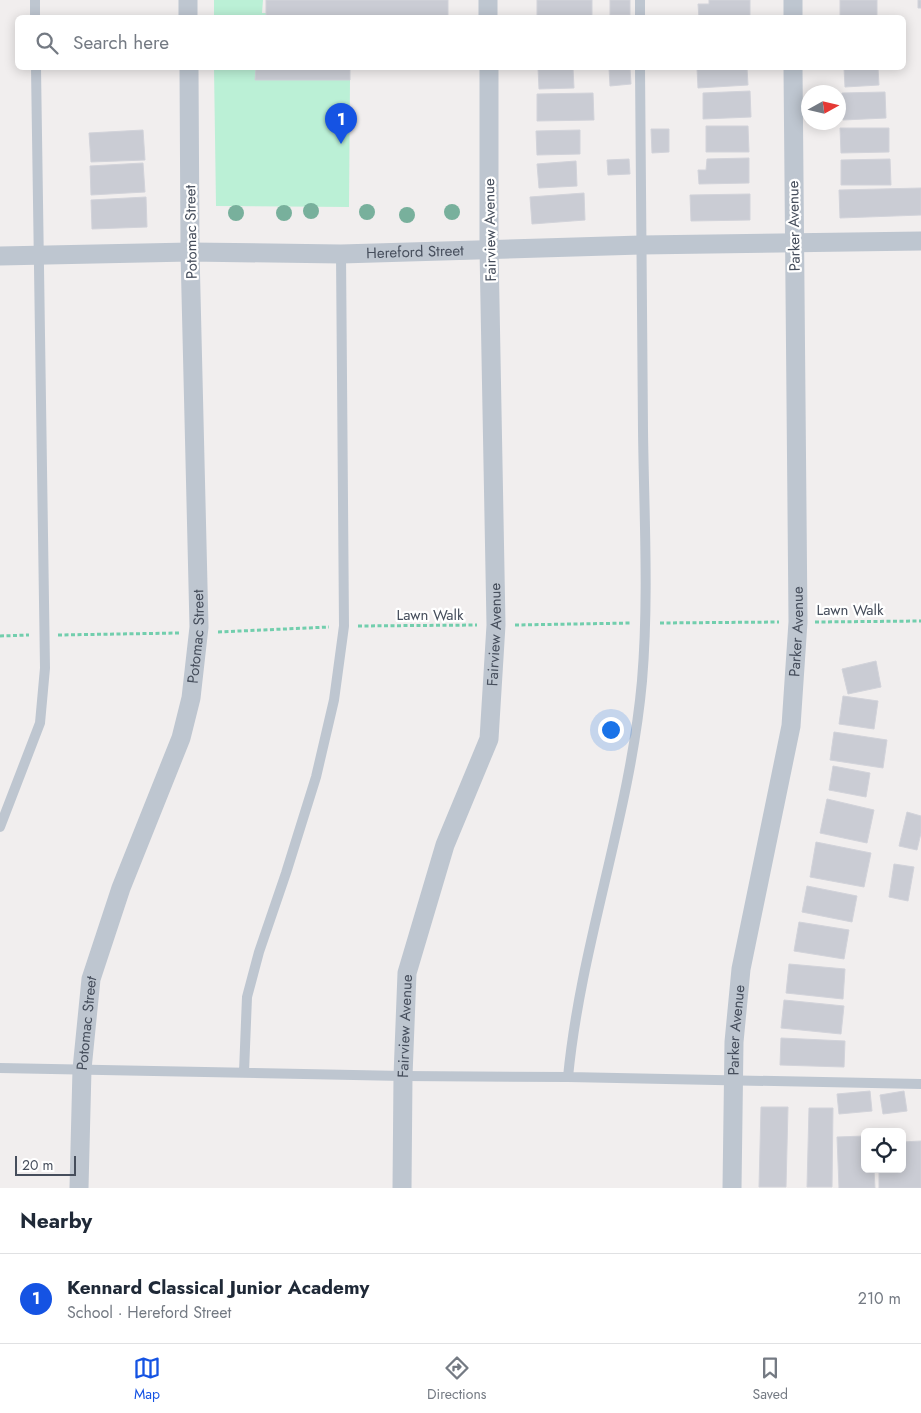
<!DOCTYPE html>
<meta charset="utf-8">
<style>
body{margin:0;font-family:Jost,sans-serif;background:#f6f6f7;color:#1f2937}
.controls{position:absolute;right:15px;bottom:15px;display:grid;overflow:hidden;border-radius:8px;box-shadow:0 2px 12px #0003}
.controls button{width:45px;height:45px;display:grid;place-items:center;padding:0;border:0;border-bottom:1px solid #e0e1e3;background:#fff;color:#1f2937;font:25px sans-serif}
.compass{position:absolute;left:801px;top:85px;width:45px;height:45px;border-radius:50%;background:#fff;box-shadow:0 2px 12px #0003;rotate:82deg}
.scale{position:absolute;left:15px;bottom:12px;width:61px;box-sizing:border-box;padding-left:5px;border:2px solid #464e5c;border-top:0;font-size:14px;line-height:18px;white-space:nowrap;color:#464e5c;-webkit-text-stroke:4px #fff;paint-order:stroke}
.you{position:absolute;left:610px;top:729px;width:18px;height:18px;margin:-12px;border:4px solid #fff;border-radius:50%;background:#1a73e8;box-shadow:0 0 0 8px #1a73e833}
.badge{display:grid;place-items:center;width:32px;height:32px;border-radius:50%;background:#1553e3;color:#fff;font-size:16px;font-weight:700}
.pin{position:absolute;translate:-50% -41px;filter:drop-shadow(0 1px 2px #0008)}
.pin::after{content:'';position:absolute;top:26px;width:18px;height:15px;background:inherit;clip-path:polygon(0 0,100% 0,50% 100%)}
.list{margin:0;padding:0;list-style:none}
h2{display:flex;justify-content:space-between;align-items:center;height:65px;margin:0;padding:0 20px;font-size:21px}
h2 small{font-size:16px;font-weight:400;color:#747a83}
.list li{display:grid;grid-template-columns:32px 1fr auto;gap:15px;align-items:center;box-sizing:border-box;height:90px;padding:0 20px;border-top:1px solid #e0e1e3}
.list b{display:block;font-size:19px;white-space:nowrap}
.list p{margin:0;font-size:16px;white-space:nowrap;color:#747a83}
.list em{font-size:16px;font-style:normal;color:#747a83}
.icon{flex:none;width:28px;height:28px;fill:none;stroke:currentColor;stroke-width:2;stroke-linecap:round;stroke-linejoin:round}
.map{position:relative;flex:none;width:921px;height:1188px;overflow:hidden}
.search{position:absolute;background:#fff;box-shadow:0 2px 12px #0003;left:15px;right:15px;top:15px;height:55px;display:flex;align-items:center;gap:12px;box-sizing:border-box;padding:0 18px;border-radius:8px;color:#747a83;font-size:19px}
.sheet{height:155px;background:#fff}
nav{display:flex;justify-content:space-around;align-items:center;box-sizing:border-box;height:70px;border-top:1px solid #e0e1e3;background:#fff;font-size:14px;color:#747a83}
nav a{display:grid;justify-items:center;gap:2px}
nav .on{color:#1553e3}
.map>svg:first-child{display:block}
.green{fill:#bbf0d6}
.building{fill:#caccd4;stroke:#d2d3da}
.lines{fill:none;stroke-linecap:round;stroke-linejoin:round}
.path{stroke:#72cead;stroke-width:3;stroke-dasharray:4 2.5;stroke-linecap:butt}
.lane{stroke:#bec6d0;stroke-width:10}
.street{stroke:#bec6d0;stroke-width:19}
.tree{fill:#78b09c}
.labels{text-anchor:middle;stroke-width:4.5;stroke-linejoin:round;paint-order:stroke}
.street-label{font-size:15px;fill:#464e5c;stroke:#fff}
</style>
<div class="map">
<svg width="921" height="1188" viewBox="0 0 921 1188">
<rect width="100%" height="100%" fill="#f1eeee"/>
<path class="green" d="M 214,0 L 263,0 L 262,13 L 266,13 L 266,17 L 214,17 Z
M 214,68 L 256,68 L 256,80 L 350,80 L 349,207 L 216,206 Z"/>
<path class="building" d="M 266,0 L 448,0 L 448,18 L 266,18 Z
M 537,0 L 592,0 L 592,18 L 537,18 Z
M 610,0 L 630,0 L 630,15 L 610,15 Z
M 709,0 L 750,0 L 750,18 L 699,18 L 698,4 L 709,4 Z
M 840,0 L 877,0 L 877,18 L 840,18 Z
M 918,0 L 921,0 L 921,8 L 918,8 Z
M 256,68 L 350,68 L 350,80 L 255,80 Z
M 538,68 L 573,68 L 574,88 L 539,89 Z
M 609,68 L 630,68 L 631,84 L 610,86 Z
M 697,68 L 747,68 L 748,85 L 698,88 Z
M 844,68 L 878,68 L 879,85 L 845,87 Z
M 750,91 L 751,117 L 703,119 L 703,93 Z
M 885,92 L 886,118 L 843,120 L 842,93 Z
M 593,93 L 594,120 L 537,121 L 537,94 Z
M 706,126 L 748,126 L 749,152 L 706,152 Z
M 840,128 L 889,128 L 889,152 L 841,153 Z
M 651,129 L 669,129 L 669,152 L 652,153 Z
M 143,130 L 145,160 L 91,162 L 89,133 Z
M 580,130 L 580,154 L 537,155 L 536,131 Z
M 749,158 L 749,183 L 699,184 L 698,170 L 706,170 L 707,159 Z
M 629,159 L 630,174 L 608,175 L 607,160 Z
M 890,159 L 891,185 L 841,185 L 841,160 Z
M 576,161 L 577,186 L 539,188 L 537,164 Z
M 143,163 L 145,192 L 91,195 L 90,166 Z
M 921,188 L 921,215 L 840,218 L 839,190 Z
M 584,193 L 585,220 L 532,224 L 530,197 Z
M 750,194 L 750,220 L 691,221 L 690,195 Z
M 146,197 L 147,227 L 92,229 L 91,200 Z
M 876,661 L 881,687 L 848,694 L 842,669 Z
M 843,696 L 878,701 L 874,729 L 839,724 Z
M 834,732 L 887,740 L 883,768 L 830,760 Z
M 833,766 L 870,773 L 866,797 L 829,790 Z
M 827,799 L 874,810 L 867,843 L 820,833 Z
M 907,812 L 921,816 L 921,833 L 917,850 L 899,846 Z
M 816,842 L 871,853 L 864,887 L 810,877 Z
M 894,864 L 914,867 L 908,901 L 889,897 Z
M 807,886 L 857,896 L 852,922 L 802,912 Z
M 799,922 L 849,930 L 844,959 L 794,951 Z
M 789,964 L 845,969 L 843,999 L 786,993 Z
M 784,1000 L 844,1006 L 841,1034 L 781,1028 Z
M 781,1038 L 845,1041 L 844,1067 L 780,1065 Z
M 870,1091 L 872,1111 L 839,1114 L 837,1094 Z
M 904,1091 L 907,1111 L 883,1114 L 880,1095 Z
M 761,1107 L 788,1107 L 786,1187 L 759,1187 Z
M 809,1108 L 833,1108 L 832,1187 L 807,1187 Z
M 865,1136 L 865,1169 L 874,1169 L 875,1188 L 839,1188 L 837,1137 Z
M 921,1141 L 921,1188 L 879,1188 L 879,1169 L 902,1169 L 902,1142 Z"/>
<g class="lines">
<path class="path" d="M 815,622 L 921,621
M 660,623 L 779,622
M 515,625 L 632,623
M 358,626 L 477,625
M 218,632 L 329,627
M 58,635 L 179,633
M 0,636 L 29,635"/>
<path class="lane" d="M 35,0 L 35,18
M 640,0 L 640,18
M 0,827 L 40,723 L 45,668 L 36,68
M 0,1068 L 403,1076 L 568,1077 L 921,1084
M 244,1072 L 247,997 L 259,952 L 286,873 L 316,777 L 334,700 L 344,626 L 341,254
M 568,1077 C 581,943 630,815 642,681 C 649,598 644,514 643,430 C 641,309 640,188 640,68"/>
<g class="street">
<path d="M 188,0 L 188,18"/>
<path d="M 488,0 L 488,18"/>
<path d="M 793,0 L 793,18"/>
<path id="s1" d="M 0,256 L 190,252 L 341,254 L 641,245 L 921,241"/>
<path id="s2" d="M 79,1188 L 82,1069 L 91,979 L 121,888 L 181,738 L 191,698 L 199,627 L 190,252 L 189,68"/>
<path id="s3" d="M 402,1188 L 403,1076 L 407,973 L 445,845 L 489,739 L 496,625 L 489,249 L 489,68"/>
<path id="s4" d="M 732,1188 L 734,1042 L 741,969 L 791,726 L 798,622 L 793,68"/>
</g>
</g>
<g class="tree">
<circle cx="311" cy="211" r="8"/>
<circle cx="367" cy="212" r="8"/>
<circle cx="452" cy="212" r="8"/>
<circle cx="236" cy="213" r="8"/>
<circle cx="284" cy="213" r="8"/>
<circle cx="407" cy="215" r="8"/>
</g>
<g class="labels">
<g class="street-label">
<text transform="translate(794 226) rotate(-91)" y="5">Parker Avenue</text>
<text transform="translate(490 230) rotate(-91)" y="5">Fairview Avenue</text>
<text transform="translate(191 232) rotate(-91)" y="5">Potomac Street</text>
<text dy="5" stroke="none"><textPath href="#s1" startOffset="415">Hereford Street</textPath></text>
<text x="850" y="615">Lawn Walk</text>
<text x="430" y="620">Lawn Walk</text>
<text dy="5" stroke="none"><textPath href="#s4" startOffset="562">Parker Avenue</textPath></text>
<text dy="5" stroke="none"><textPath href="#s3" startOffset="568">Fairview Avenue</textPath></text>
<text dy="5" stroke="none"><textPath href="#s2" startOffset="570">Potomac Street</textPath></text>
<text dy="5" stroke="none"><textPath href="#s2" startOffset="165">Potomac Street</textPath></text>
<text dy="5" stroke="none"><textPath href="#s3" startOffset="162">Fairview Avenue</textPath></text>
<text dy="5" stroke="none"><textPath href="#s4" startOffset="158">Parker Avenue</textPath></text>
</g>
</g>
</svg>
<div class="controls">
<button><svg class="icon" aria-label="locate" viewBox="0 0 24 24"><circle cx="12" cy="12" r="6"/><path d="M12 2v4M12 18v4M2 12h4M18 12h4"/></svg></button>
</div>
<svg class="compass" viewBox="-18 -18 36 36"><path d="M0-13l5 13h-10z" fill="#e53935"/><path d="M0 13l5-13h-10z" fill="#747a83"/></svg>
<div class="scale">20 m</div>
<div class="you"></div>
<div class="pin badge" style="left:341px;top:144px">1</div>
<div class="search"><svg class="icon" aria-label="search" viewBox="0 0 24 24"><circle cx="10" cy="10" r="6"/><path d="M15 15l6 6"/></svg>Search here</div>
</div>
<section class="sheet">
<h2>Nearby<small></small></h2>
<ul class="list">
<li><span class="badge">1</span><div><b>Kennard Classical Junior Academy</b><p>School · Hereford Street</p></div><em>210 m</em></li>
</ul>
</section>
<nav>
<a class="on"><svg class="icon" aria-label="map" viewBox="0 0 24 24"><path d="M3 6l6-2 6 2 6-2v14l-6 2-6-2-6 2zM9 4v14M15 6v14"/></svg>Map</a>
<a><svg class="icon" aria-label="directions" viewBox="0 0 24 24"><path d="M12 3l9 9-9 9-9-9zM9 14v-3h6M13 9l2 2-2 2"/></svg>Directions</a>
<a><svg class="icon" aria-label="saved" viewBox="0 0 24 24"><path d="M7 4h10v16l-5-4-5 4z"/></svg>Saved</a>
</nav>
